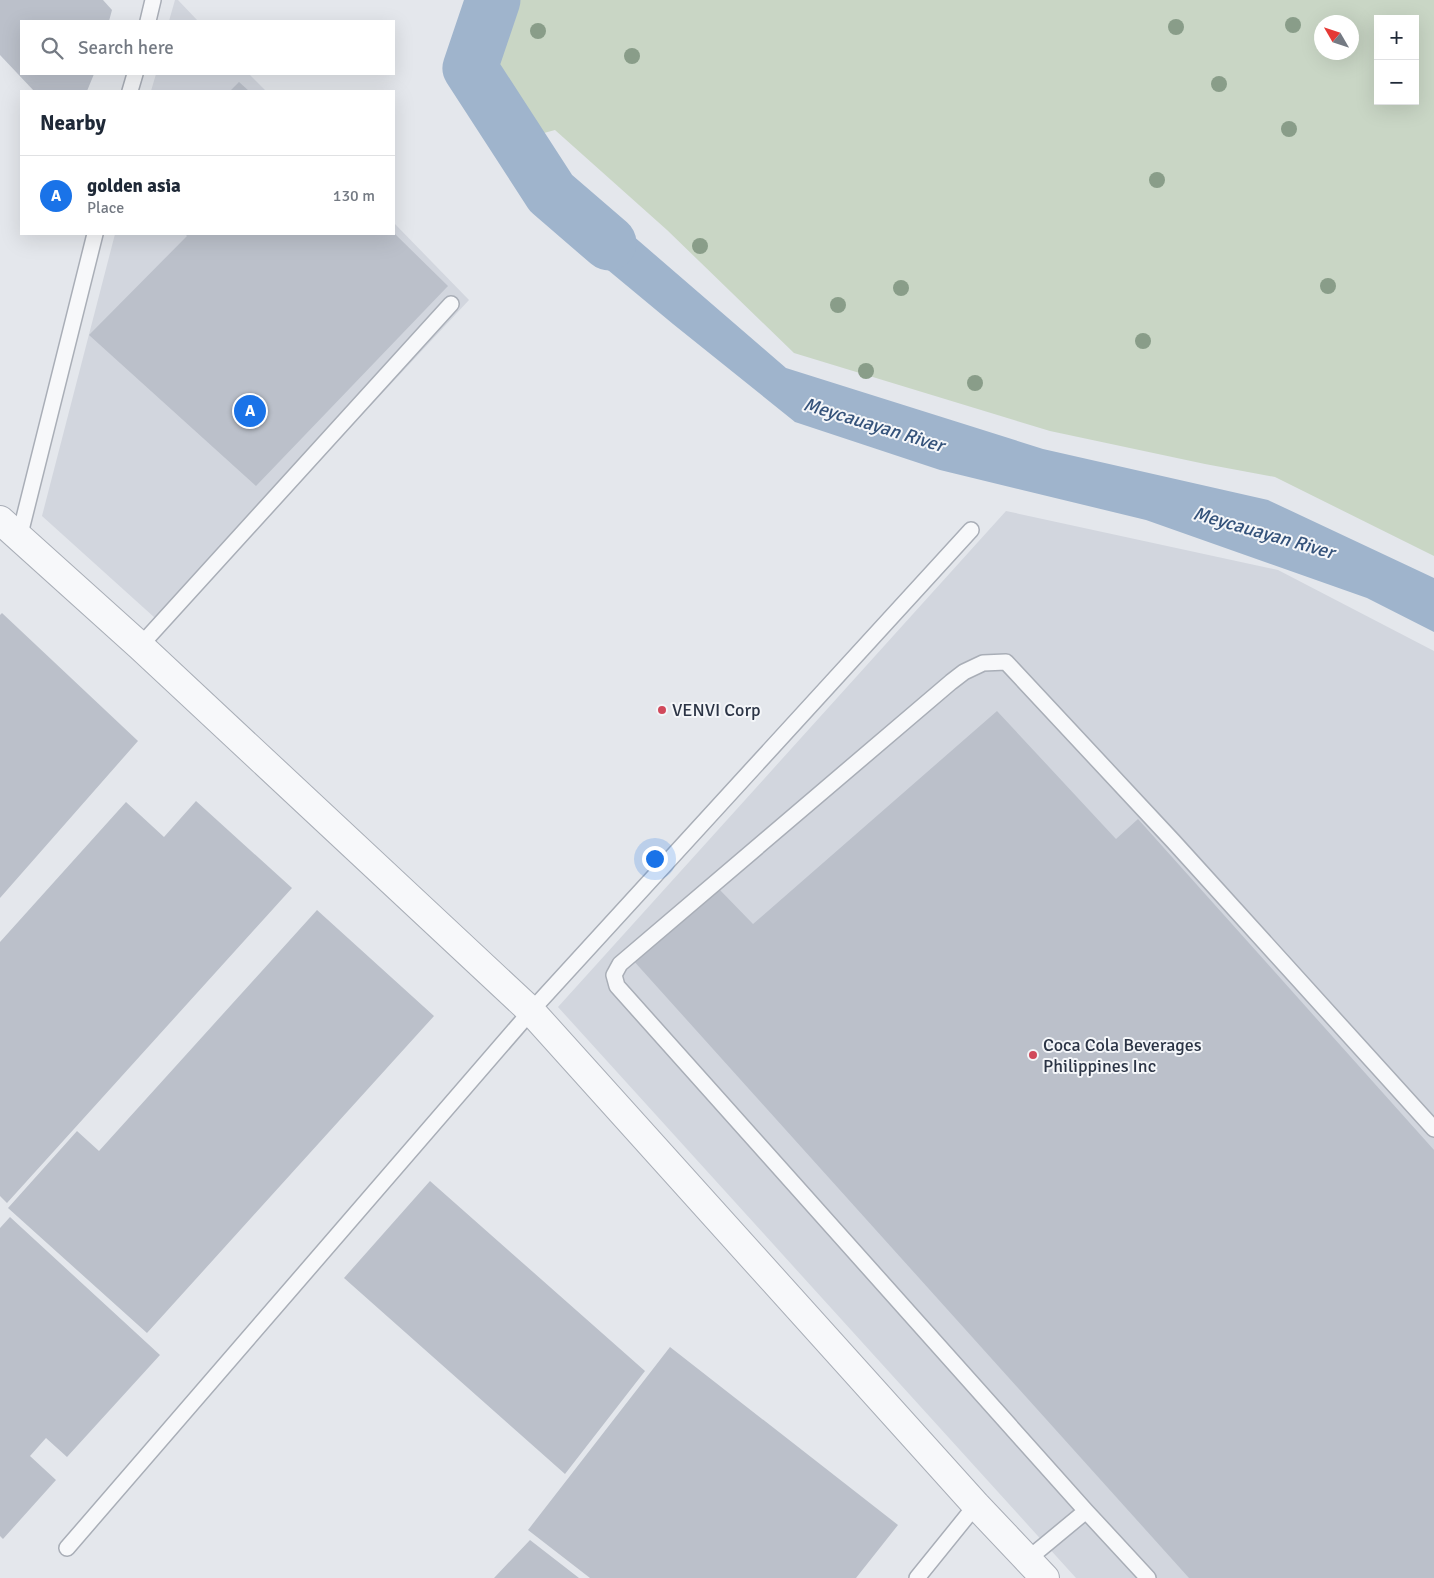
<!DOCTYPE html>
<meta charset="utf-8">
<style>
body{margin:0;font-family:Signika,sans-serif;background:#f2f2f3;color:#1f2937}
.controls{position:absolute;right:15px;top:15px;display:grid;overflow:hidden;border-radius:0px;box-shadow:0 5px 20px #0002}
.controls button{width:45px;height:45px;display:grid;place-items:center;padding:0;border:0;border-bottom:1px solid #e0e1e3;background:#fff;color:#1f2937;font:25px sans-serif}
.compass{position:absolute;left:1314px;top:15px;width:45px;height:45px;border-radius:50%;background:#fff;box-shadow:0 5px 20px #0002;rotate:309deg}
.you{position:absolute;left:654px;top:858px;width:18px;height:18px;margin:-12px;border:4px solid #fff;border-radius:50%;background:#1a73e8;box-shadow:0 0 0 8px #1a73e833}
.badge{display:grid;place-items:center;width:32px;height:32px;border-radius:50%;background:#1a73e8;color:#fff;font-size:16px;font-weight:700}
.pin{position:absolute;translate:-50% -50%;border:2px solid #fff;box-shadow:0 1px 5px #0006}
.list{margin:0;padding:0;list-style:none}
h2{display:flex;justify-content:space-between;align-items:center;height:65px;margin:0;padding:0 20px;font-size:21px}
h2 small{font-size:16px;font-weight:400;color:#747a83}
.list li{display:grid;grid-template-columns:32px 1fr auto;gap:15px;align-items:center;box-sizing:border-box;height:80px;padding:0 20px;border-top:1px solid #e0e1e3}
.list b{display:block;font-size:19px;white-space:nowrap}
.list p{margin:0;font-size:16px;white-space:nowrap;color:#747a83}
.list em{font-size:16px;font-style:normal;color:#747a83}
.icon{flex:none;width:28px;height:28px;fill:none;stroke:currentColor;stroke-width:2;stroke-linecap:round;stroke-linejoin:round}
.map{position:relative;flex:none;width:1434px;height:1578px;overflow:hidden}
.search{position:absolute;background:#fff;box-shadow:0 5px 20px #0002;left:20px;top:20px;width:375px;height:55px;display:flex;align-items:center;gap:12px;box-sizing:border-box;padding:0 18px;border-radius:0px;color:#747a83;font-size:19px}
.panel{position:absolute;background:#fff;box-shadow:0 5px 20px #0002;left:20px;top:90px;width:375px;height:145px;border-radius:0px}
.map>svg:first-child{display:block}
.built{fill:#d2d6de}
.green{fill:#c9d6c5;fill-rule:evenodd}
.water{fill:#9fb4cc}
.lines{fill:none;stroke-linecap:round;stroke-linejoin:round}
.river{stroke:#9fb4cc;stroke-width:55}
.building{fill:#bbc0ca}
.service-casing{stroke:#a9aeb7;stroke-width:18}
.minor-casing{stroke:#a9aeb7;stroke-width:30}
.service{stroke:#f7f8fa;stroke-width:15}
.minor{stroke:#f7f8fa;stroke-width:28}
.tree{fill:#899d89}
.poi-dot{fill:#d1495b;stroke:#f4f6f9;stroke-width:2}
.labels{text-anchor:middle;stroke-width:4;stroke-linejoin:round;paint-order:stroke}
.poi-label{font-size:18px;fill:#2b3445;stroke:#f4f6f9;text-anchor:start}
.water-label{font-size:19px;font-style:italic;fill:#34527a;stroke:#f4f6f9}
</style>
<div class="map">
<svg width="1434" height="1578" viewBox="0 0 1434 1578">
<rect width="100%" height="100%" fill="#e4e7ec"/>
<path class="built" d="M 175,0 L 178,0 L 198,21 L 169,21 Z
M 156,74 L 249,74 L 266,91 L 151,91 Z
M 394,223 L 469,300 L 165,627 L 42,516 L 115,234 L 394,234 Z
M 1006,511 L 1278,570 L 1434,651 L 1434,1578 L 1076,1578 L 558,1007 Z"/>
<path class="green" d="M 510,0 L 1434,0 L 1434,556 L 1275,477 L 1205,464 L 1050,431 L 794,353 L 667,230 L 555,130 L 533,136 L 487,65 ZM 1378,19 L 1415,19 L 1415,101 L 1378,101 ZM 1322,22 L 1352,22 L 1352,52 L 1322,52 Z"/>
<path class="water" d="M 566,178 L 786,368 L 1043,449 L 1268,500 L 1434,578 L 1434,632 L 1367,598 L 1146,520 L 940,470 L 795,422 L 673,324 L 532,207 L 551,193 Z"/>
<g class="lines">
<path class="river" d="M 493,0 L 470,68 L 551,193 L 609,243"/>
</g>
<path class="building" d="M 0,0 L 103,0 L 112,10 L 109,21 L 21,21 L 21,74 L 94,74 L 87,91 L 34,91 L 0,55 Z
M 239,82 L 249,91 L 230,91 Z
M 185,234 L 395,234 L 448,286 L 256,486 L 89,335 L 187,236 Z
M 2,613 L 138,741 L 0,898 L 0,615 Z
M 997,711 L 1116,839 L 1138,819 L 1434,1150 L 1434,1578 L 1189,1578 L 632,959 L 719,889 L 753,924 Z
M 196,801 L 292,888 L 7,1203 L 0,1196 L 0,942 L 126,802 L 164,837 Z
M 317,910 L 434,1016 L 147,1333 L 8,1208 L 77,1131 L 99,1151 Z
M 430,1181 L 645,1371 L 565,1474 L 344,1278 Z
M 10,1217 L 160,1355 L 67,1457 L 46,1438 L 30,1456 L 56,1480 L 3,1539 L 0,1536 L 0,1228 Z
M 670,1347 L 898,1525 L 856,1578 L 590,1578 L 528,1530 Z
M 530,1540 L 579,1578 L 494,1578 Z"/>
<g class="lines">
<g class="service-casing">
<path id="service" d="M 148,21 L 153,0
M 130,91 L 135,74
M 19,538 L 95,234
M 140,646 L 451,304
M 67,1548 L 531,1011 L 971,530
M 1028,1559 L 1086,1511
M 917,1578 L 976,1505
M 1148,1578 L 1086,1511 L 617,986 L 614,975 L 620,964 L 951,682 L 964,672 L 983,663 L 1006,662 L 1173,841 L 1434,1129"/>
</g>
<g class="minor-casing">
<path id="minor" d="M 0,520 L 140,646 L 531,1011 L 976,1505 L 1045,1578"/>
</g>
<use href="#service" class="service"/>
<use href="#minor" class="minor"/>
</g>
<g class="tree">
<circle cx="1293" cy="25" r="8"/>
<circle cx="1176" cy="27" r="8"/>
<circle cx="538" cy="31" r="8"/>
<circle cx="632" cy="56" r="8"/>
<circle cx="1219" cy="84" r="8"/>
<circle cx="1289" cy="129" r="8"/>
<circle cx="1157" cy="180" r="8"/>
<circle cx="700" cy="246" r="8"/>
<circle cx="1328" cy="286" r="8"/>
<circle cx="901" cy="288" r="8"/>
<circle cx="838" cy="305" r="8"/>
<circle cx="1143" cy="341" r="8"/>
<circle cx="866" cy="371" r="8"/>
<circle cx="975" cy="383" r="8"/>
</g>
<g class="poi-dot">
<circle cx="662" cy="710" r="5"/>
<circle cx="1033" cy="1055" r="5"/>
</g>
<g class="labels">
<g class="poi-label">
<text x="672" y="716">VENVI Corp</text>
<text x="1043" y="1051">Coca Cola Beverages<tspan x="1043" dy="21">Philippines Inc</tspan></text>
</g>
<g class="water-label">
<text transform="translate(874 424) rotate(17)" y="7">Meycauayan River</text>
<text transform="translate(1264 532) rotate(16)" y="7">Meycauayan River</text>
</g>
</g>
</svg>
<div class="controls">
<button>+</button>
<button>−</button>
</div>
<svg class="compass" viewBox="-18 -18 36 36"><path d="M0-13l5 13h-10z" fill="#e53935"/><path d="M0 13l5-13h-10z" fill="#747a83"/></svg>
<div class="you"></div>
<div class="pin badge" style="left:250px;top:411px">A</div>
<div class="search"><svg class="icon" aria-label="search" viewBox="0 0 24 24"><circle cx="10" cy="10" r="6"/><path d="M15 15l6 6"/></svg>Search here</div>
<section class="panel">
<h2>Nearby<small></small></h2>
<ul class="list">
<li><span class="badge">A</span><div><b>golden asia</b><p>Place</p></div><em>130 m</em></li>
</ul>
</section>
</div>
